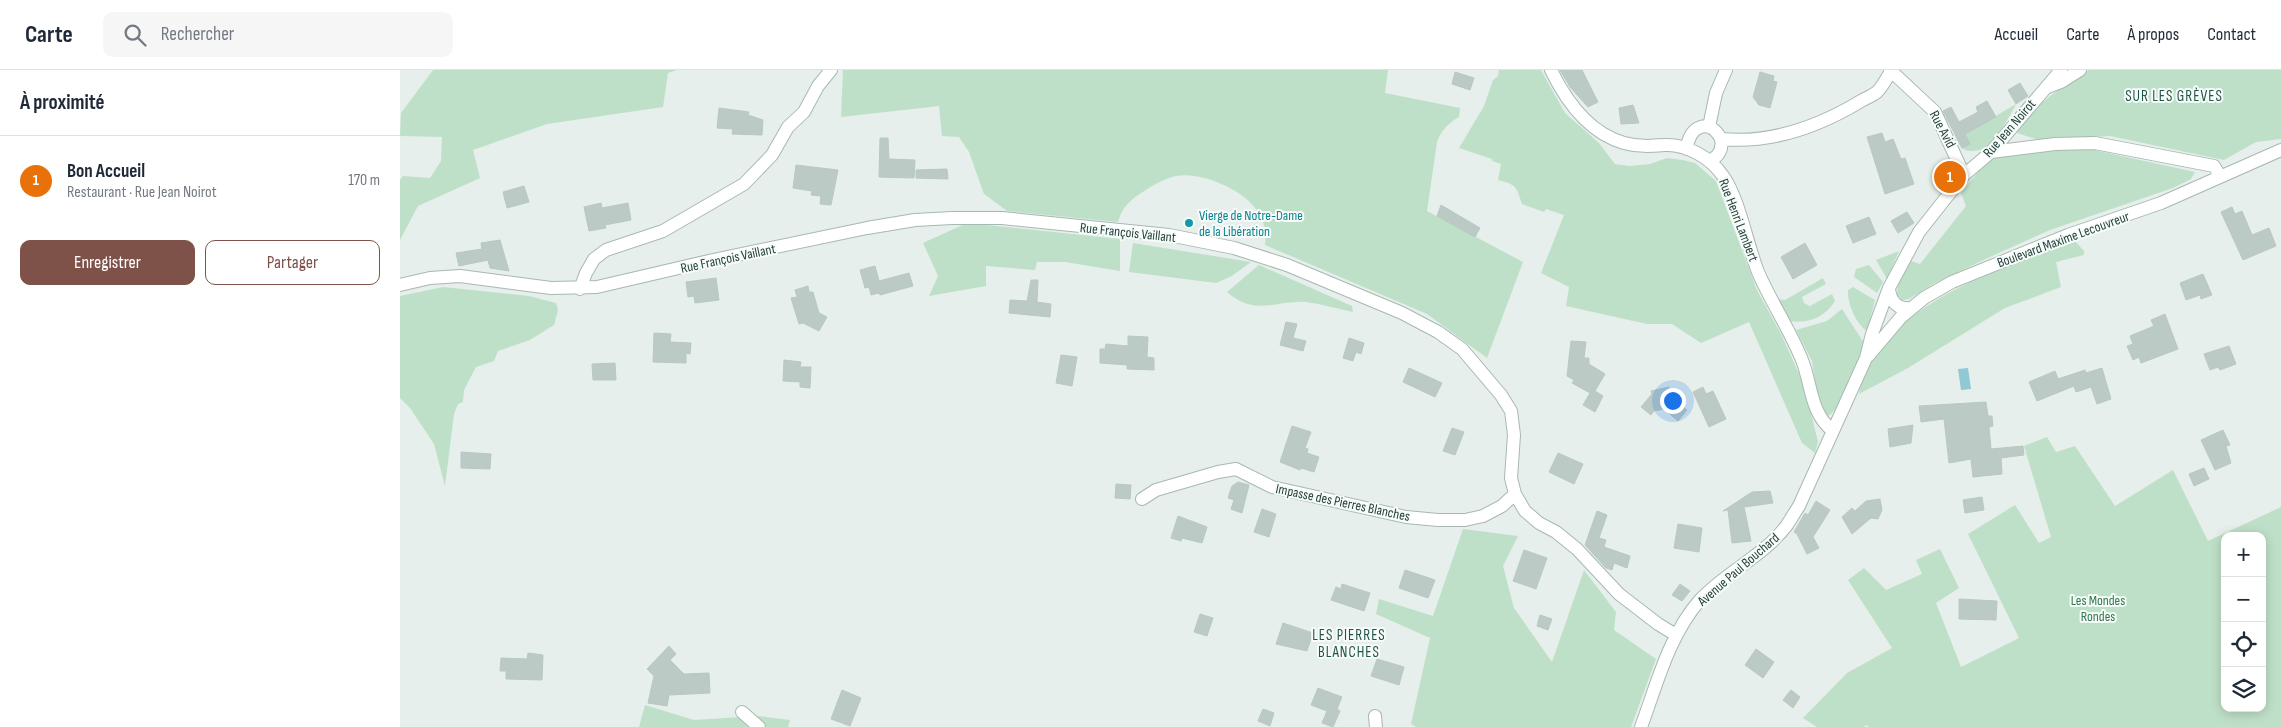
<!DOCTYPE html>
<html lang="fr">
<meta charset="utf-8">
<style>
body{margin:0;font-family:"Sofia Sans Condensed",sans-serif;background:#f6f6f7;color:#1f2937}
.controls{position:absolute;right:15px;bottom:15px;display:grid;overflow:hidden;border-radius:10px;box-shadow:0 2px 12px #0003}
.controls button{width:45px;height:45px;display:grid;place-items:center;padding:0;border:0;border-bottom:1px solid #e0e1e3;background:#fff;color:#1f2937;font:25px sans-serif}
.you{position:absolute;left:1272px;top:330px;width:18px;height:18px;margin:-12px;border:4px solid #fff;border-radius:50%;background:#1a73e8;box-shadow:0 0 0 8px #1a73e833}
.badge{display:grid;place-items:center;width:32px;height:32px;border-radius:50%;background:#7f5249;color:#fff;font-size:16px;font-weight:700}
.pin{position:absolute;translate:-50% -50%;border:2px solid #fff;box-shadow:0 1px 5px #0006}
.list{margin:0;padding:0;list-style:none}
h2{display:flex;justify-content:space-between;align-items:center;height:65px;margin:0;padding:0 20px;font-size:21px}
h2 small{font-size:16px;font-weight:400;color:#747a83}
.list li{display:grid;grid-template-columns:32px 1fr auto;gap:15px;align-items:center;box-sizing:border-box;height:90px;padding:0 20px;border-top:1px solid #e0e1e3}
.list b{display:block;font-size:19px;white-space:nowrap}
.list p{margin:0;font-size:16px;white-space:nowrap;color:#747a83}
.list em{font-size:16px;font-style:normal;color:#747a83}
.actions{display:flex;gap:10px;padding:15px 20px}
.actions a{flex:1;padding:11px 0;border:1px solid #7f5249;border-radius:10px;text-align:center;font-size:18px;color:#7f5249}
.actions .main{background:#7f5249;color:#fff}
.icon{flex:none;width:28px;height:28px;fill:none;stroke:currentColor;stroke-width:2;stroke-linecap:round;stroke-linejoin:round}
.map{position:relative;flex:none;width:1881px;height:657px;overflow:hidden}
header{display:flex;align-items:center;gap:30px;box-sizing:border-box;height:70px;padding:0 25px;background:#fff;border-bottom:1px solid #e0e1e3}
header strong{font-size:24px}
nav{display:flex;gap:28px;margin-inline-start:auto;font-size:18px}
.search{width:350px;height:45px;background:#f6f6f7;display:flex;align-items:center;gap:12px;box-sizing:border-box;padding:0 18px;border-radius:10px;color:#747a83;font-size:19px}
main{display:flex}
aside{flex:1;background:#fff}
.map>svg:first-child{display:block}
.green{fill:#bfe0c8;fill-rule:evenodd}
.water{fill:#8ec9d4}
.building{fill:#bbcac4;stroke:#b8c9c2}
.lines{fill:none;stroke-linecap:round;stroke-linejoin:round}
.minor-casing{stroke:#a8b8b2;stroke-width:14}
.minor{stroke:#fff;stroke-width:12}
.culture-dot{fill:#0f9aa8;stroke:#f7fbf9;stroke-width:2}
.labels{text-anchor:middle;stroke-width:4;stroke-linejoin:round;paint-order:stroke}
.street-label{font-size:14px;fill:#24423a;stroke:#f7fbf9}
.culture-label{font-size:14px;fill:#0d838f;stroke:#f7fbf9;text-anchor:start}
.park-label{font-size:14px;fill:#2d7a4b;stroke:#f7fbf9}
.neighbourhood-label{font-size:15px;letter-spacing:1px;fill:#1f5548;stroke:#f7fbf9}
</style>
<header>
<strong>Carte</strong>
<div class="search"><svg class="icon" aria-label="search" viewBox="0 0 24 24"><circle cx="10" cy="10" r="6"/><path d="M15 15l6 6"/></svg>Rechercher</div>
<nav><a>Accueil</a><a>Carte</a><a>À propos</a><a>Contact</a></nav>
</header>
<main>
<aside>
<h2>À proximité<small></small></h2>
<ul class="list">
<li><span class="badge" style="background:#e8710a">1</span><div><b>Bon Accueil</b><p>Restaurant · Rue Jean Noirot</p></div><em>170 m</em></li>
</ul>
<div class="actions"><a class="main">Enregistrer</a><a>Partager</a></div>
</aside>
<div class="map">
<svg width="1881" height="657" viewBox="0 0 1881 657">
<rect width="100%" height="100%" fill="#e6efeb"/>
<path class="green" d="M 33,0 L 277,0 L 268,3 L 263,37 L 147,54 L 73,80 L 80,108 L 18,136 L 0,170 L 0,110 L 3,106 L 30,108 L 41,91 L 42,67 L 0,66 L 1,43 Z
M 443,0 L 988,0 L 985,23 L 1060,38 L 1059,47 C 1048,53 1041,61 1037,72 L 1027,141 L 1123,192 L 1087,288 L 1027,244 L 865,175 C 866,164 865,152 858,142 C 845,120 801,101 776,106 C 763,109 752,116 741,123 C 729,131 722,138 718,152 L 607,141 L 584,124 L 569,82 L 559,67 L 542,66 L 539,36 L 441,47 Z
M 1099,0 L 1141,0 L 1165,43 L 1199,73 L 1215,94 L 1229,96 L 1250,94 L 1267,88 L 1283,90 L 1295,93 L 1316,111 L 1357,220 L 1381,264 L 1404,315 L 1418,372 L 1415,383 L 1402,373 L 1349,252 L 1301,273 L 1272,254 L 1247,254 L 1166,236 L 1169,217 L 1141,203 L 1164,145 L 1146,139 L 1144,142 L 1122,134 C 1116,116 1117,115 1098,110 L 1101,94 L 1092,91 L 1092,89 L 1059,78 L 1084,36 L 1093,10 L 1098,6 Z
M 1689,0 L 1881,0 L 1881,69 L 1856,72 L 1824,90 L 1710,66 L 1639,70 L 1617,63 C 1633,33 1662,18 1689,0 Z
M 1616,34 C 1610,46 1597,69 1586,77 C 1582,80 1576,81 1571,81 C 1563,81 1559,76 1557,69 Z
M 1651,79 L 1694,80 L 1795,102 L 1791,109 L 1773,118 L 1650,160 L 1592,186 L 1535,213 L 1509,229 L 1502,230 L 1497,225 L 1498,209 L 1507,192 L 1511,191 L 1520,194 L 1566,136 L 1561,123 L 1585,93 L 1595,88 Z
M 567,153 L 720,169 L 720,201 L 665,192 L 637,192 L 635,200 L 586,196 L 586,216 L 529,226 L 538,206 L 523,173 Z
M 1674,170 L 1684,181 L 1684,185 L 1656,192 L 1661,217 L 1605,238 L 1508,298 L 1459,324 C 1477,236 1601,199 1674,170 Z
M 733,173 L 851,192 L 832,206 L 816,213 L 729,202 Z
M 1499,181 L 1487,209 L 1476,190 Z
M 859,195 L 952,236 L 953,242 C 938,239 922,234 906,232 C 876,230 856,247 827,222 Z
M 1469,195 L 1483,212 L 1477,223 L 1454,207 L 1456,199 Z
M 1423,208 L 1426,214 L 1402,227 L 1404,233 L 1410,236 L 1432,224 L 1435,231 C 1424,248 1408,254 1388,251 L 1377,229 L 1385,230 Z
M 43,217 L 129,226 L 156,233 L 158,240 L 154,255 L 130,270 L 98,281 L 94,291 L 76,297 L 64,320 L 63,332 L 58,334 L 54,344 L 45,416 L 34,374 L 10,338 L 0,328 L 0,226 Z
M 1453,217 L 1475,230 L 1467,261 C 1456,254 1447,233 1448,220 Z
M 1442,239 L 1464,273 C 1457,290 1444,337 1428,346 L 1423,344 L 1417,327 L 1412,291 L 1396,260 L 1427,251 Z
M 1647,367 L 1656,382 L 1675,376 L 1715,436 L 1773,400 L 1808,471 L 1881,437 L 1881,657 L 1469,657 L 1466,655 L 1464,657 L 1417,657 L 1403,648 L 1447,603 L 1492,578 L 1448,510 L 1464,498 L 1486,520 L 1522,504 L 1516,490 L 1540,479 L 1559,518 L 1536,533 L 1561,597 L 1619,568 L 1568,464 L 1615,435 L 1639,473 L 1651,467 L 1624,376 ZM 1825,466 L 1862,466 L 1862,638 L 1825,638 Z
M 1063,459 L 1118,466 L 1103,496 L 1114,538 L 1152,592 L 1184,500 L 1216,542 L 1214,560 L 1256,589 L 1231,657 L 1016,657 L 1011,654 L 1030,568 L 976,544 L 979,529 L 1033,546 Z
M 245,635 L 294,650 L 357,646 L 390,650 L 388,657 L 239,657 Z"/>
<path class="water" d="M 1568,298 L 1571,319 L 1561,320 L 1558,299 Z"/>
<path class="building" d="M 1160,0 L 1182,0 L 1198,32 L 1188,37 L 1170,17 Z
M 1055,2 L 1074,8 L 1070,20 L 1052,14 Z
M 1360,2 L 1374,6 L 1373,11 L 1377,12 L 1370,38 L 1359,35 L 1353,27 Z
M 1620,13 L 1628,26 L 1616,34 L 1608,20 Z
M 1587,31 L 1596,47 L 1565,64 L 1570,74 L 1562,78 L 1543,41 L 1551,37 L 1559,52 L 1578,42 L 1576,37 Z
M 1233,35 L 1239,53 L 1221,54 L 1219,38 Z
M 319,38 L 349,42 L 348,45 L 363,50 L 362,65 L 332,64 L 333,59 L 317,58 Z
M 1482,63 L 1485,72 L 1493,69 L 1501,89 L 1505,88 L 1514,114 L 1485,124 L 1467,67 Z
M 480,68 L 488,68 L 489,89 L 515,90 L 514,108 L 479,107 Z
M 396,95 L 438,100 L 431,135 L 420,134 L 421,126 L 411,125 L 412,121 L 393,118 Z
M 547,99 L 548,109 L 516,108 L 516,100 Z
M 124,116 L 129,132 L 107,138 L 103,122 Z
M 201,133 L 202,138 L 228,133 L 231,150 L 205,155 L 206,158 L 189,161 L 184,137 Z
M 1041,135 L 1080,158 L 1075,167 L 1037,146 Z
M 1832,137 L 1835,144 L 1842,141 L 1852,165 L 1869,158 L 1876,176 L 1843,190 L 1821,142 Z
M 1507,142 L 1514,153 L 1498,163 L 1491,151 Z
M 1469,147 L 1476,164 L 1453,173 L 1446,156 Z
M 100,170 L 109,201 L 90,198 L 88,190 L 59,196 L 56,183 L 82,179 L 81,173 Z
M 1405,173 L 1417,195 L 1393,209 L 1381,187 Z
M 475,196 L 479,211 L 509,203 L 513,216 L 480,225 L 479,223 L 471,225 L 469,217 L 465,218 L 460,200 Z
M 1803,204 L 1812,225 L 1801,229 L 1800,225 L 1786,230 L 1780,213 Z
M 316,208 L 319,230 L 295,233 L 294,226 L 288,227 L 286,212 Z
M 631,210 L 638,210 L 637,232 L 651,234 L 650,247 L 609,243 L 610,230 L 627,231 Z
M 408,216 L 409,222 L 413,222 L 419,243 L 427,247 L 419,261 L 403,253 L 399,254 L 391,228 L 397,227 L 395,220 Z
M 1765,244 L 1778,279 L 1741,293 L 1739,287 L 1733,290 L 1727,276 L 1733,274 L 1730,266 L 1754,256 L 1751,250 Z
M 886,252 L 897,254 L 893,268 L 906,271 L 903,281 L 880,275 Z
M 254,263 L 271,264 L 270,272 L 291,273 L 290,284 L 286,283 L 286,293 L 253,292 Z
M 728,266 L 748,267 L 747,287 L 754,288 L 754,300 L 727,299 L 727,295 L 700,293 L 700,279 L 705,279 L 706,274 L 728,276 Z
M 949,268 L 964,273 L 961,284 L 956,282 L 953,291 L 943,288 Z
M 1171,271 L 1186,272 L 1184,288 L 1189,288 L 1189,294 L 1205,304 L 1195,321 L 1203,326 L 1195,342 L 1183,335 L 1190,323 L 1172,313 L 1174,310 L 1167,306 Z
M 1829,276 L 1836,294 L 1820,300 L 1818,297 L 1810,300 L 1804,284 Z
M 661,285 L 677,287 L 672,316 L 656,313 Z
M 384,290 L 401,292 L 400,297 L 411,297 L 410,318 L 400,317 L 400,312 L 383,311 Z
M 215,293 L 216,310 L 193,310 L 192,294 Z
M 1009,298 L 1042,313 L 1035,327 L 1003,312 Z
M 1702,298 L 1711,329 L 1697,334 L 1691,317 L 1676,322 L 1674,316 L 1637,331 L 1629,312 L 1655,301 L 1658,309 L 1685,300 L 1686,303 Z
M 1269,317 L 1272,332 L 1275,330 L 1287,340 L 1278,351 L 1264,339 L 1254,341 L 1251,345 L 1241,337 L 1252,324 L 1251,321 Z
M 1303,317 L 1306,324 L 1313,321 L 1326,349 L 1309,357 L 1293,322 Z
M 1586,332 L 1588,346 L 1592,346 L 1593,356 L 1589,357 L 1591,379 L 1623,376 L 1624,385 L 1601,388 L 1602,404 L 1573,407 L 1571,389 L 1549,393 L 1544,349 L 1521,352 L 1519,336 Z
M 1513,355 L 1511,373 L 1490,377 L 1488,359 Z
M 892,356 L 911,362 L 905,378 L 908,379 L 907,383 L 919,387 L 914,402 L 901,398 L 900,400 L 880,392 Z
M 1052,358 L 1064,362 L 1055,385 L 1043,381 Z
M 1823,360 L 1830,375 L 1826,376 L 1831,393 L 1815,400 L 1801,370 Z
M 61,382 L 91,384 L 90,399 L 61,398 Z
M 1158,383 L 1183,394 L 1174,414 L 1149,402 Z
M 1804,398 L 1809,409 L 1794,416 L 1789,404 Z
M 838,412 L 849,415 L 842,443 L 831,439 L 834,430 L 828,428 L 832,416 Z
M 716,414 L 731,415 L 730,429 L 715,428 Z
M 1370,421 L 1373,433 L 1344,437 L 1351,471 L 1332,473 L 1328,440 L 1323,441 L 1352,422 Z
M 1582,427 L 1584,440 L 1565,443 L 1563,430 Z
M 1480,429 L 1482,440 L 1478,449 L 1471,448 L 1452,464 L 1442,447 L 1452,438 L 1455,441 L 1466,431 Z
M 1416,431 L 1430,440 L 1413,467 L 1419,478 L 1407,484 L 1397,464 L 1394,462 L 1405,443 L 1408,445 Z
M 862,439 L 876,444 L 869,467 L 854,462 Z
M 1197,441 L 1207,445 L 1199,468 L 1206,470 L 1204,477 L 1230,486 L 1227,498 L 1214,493 L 1212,500 L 1206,498 L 1185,475 Z
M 778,446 L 807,457 L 802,473 L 782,468 L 781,471 L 771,468 Z
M 1278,454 L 1302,458 L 1299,482 L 1274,478 Z
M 1124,480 L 1147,488 L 1136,519 L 1113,511 Z
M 1005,500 L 1035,510 L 1028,528 L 999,518 Z
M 942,514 L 970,523 L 964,541 L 931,530 L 936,517 L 941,519 Z
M 1280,514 L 1290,521 L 1282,531 L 1272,525 Z
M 1559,529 L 1597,531 L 1596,550 L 1559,549 Z
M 800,544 L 813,548 L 807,566 L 794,562 Z
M 1140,545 L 1152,549 L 1148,560 L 1137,556 Z
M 883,553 L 913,563 L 907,581 L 876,574 Z
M 269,576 L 276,584 L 270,590 L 284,604 L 309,603 L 310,623 L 269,625 L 267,636 L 248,633 L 254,606 L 247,599 Z
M 1356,579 L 1374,592 L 1363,608 L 1345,595 Z
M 128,583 L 143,585 L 142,610 L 106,609 L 106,601 L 100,601 L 101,588 L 127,589 Z
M 977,589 L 1004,597 L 999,615 L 971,606 Z
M 918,618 L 942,627 L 937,639 L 940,641 L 933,657 L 922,653 L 927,641 L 911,635 Z
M 442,620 L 461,628 L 450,656 L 431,649 Z
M 1391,620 L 1400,627 L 1393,638 L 1383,630 Z
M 863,639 L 874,643 L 870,656 L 858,651 Z"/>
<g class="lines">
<g class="minor-casing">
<path id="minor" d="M 1151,0 C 1166,31 1189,63 1224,73 C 1238,77 1251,76 1265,75 C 1287,74 1311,88 1323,106 C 1339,128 1347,174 1358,202 C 1371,232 1390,260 1402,290 C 1412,315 1410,343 1433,361
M 1490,0 L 1535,42 L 1564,105
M 1648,17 L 1661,12 L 1680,0
M 1309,57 L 1316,23 L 1326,0
M 1287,79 C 1288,56 1310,47 1321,69 C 1372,74 1418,57 1461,31 C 1466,28 1472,26 1477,22 C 1483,16 1486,9 1490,3
M 1591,82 L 1655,74 L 1695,73 L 1814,96 L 1820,106
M 1309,91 C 1319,87 1323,79 1321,69
M 0,215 L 30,208 L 60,206 L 151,218 L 197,217 L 313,190 L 467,158 L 515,150 L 552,148 L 602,148 L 769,165 L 834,178 L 887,195 L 1002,243 L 1038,262 L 1062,279 L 1101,325 L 1111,341 L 1114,365 L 1111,408 L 1115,424 L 1125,441 L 1139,453 L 1156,462 L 1177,479 L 1219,524 L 1258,554 L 1276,565
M 1489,218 C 1490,232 1498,240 1512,238
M 180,219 L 186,203 L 194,189 L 206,180 L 263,161 L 344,114 L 372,85 L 388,57 L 404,42 L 418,16 L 431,0
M 1468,286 L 1501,247 L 1524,228 L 1552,212 L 1668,165 L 1761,133 L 1881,80
M 742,429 L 756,420 L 818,402 L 836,399 L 872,417 L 1006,447 L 1038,450 L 1065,450 L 1083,446 L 1102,436 L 1115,424
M 342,642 L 359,657
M 975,646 L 976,657
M 1241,657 C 1257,614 1269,565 1300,530 C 1326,502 1364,486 1387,455 C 1391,449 1395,442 1399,436 L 1466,288 L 1472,264 L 1489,218 L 1519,162 L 1564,105 L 1591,82 L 1661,0"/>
</g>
<use href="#minor" class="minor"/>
</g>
<circle class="culture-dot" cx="789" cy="153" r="5"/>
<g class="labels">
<g class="street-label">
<text transform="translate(1609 58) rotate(-49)" y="5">Rue Jean Noirot</text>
<text transform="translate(1543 59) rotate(62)" y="5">Rue Avid</text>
<text transform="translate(1339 150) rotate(69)" y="5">Rue Henri Lambert</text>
<text transform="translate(728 162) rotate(6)" y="5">Rue François Vaillant</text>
<text transform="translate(1663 169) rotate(-20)" y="5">Boulevard Maxime Lecouvreur</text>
<text transform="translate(328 188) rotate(-12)" y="5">Rue François Vaillant</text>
<text transform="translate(943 432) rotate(12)" y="5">Impasse des Pierres Blanches</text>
<text transform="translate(1338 499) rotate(-41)" y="5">Avenue Paul Bouchard</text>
</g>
<g class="culture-label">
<text x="799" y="150">Vierge de Notre-Dame<tspan x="799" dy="16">de la Libération</tspan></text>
</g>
<g class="park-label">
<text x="1698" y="535">Les Mondes<tspan x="1698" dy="16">Rondes</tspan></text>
</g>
<g class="neighbourhood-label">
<text x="1774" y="31">SUR LES GRÈVES</text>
<text x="949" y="570">LES PIERRES<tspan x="949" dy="17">BLANCHES</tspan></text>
</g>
</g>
</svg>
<div class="controls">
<button>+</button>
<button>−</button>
<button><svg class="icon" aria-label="locate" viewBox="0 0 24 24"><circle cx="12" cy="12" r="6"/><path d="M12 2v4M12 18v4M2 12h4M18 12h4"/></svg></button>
<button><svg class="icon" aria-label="layers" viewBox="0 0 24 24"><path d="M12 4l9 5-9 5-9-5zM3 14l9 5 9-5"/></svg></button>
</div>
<div class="you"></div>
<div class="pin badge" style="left:1550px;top:107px;background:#e8710a">1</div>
</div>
</main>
